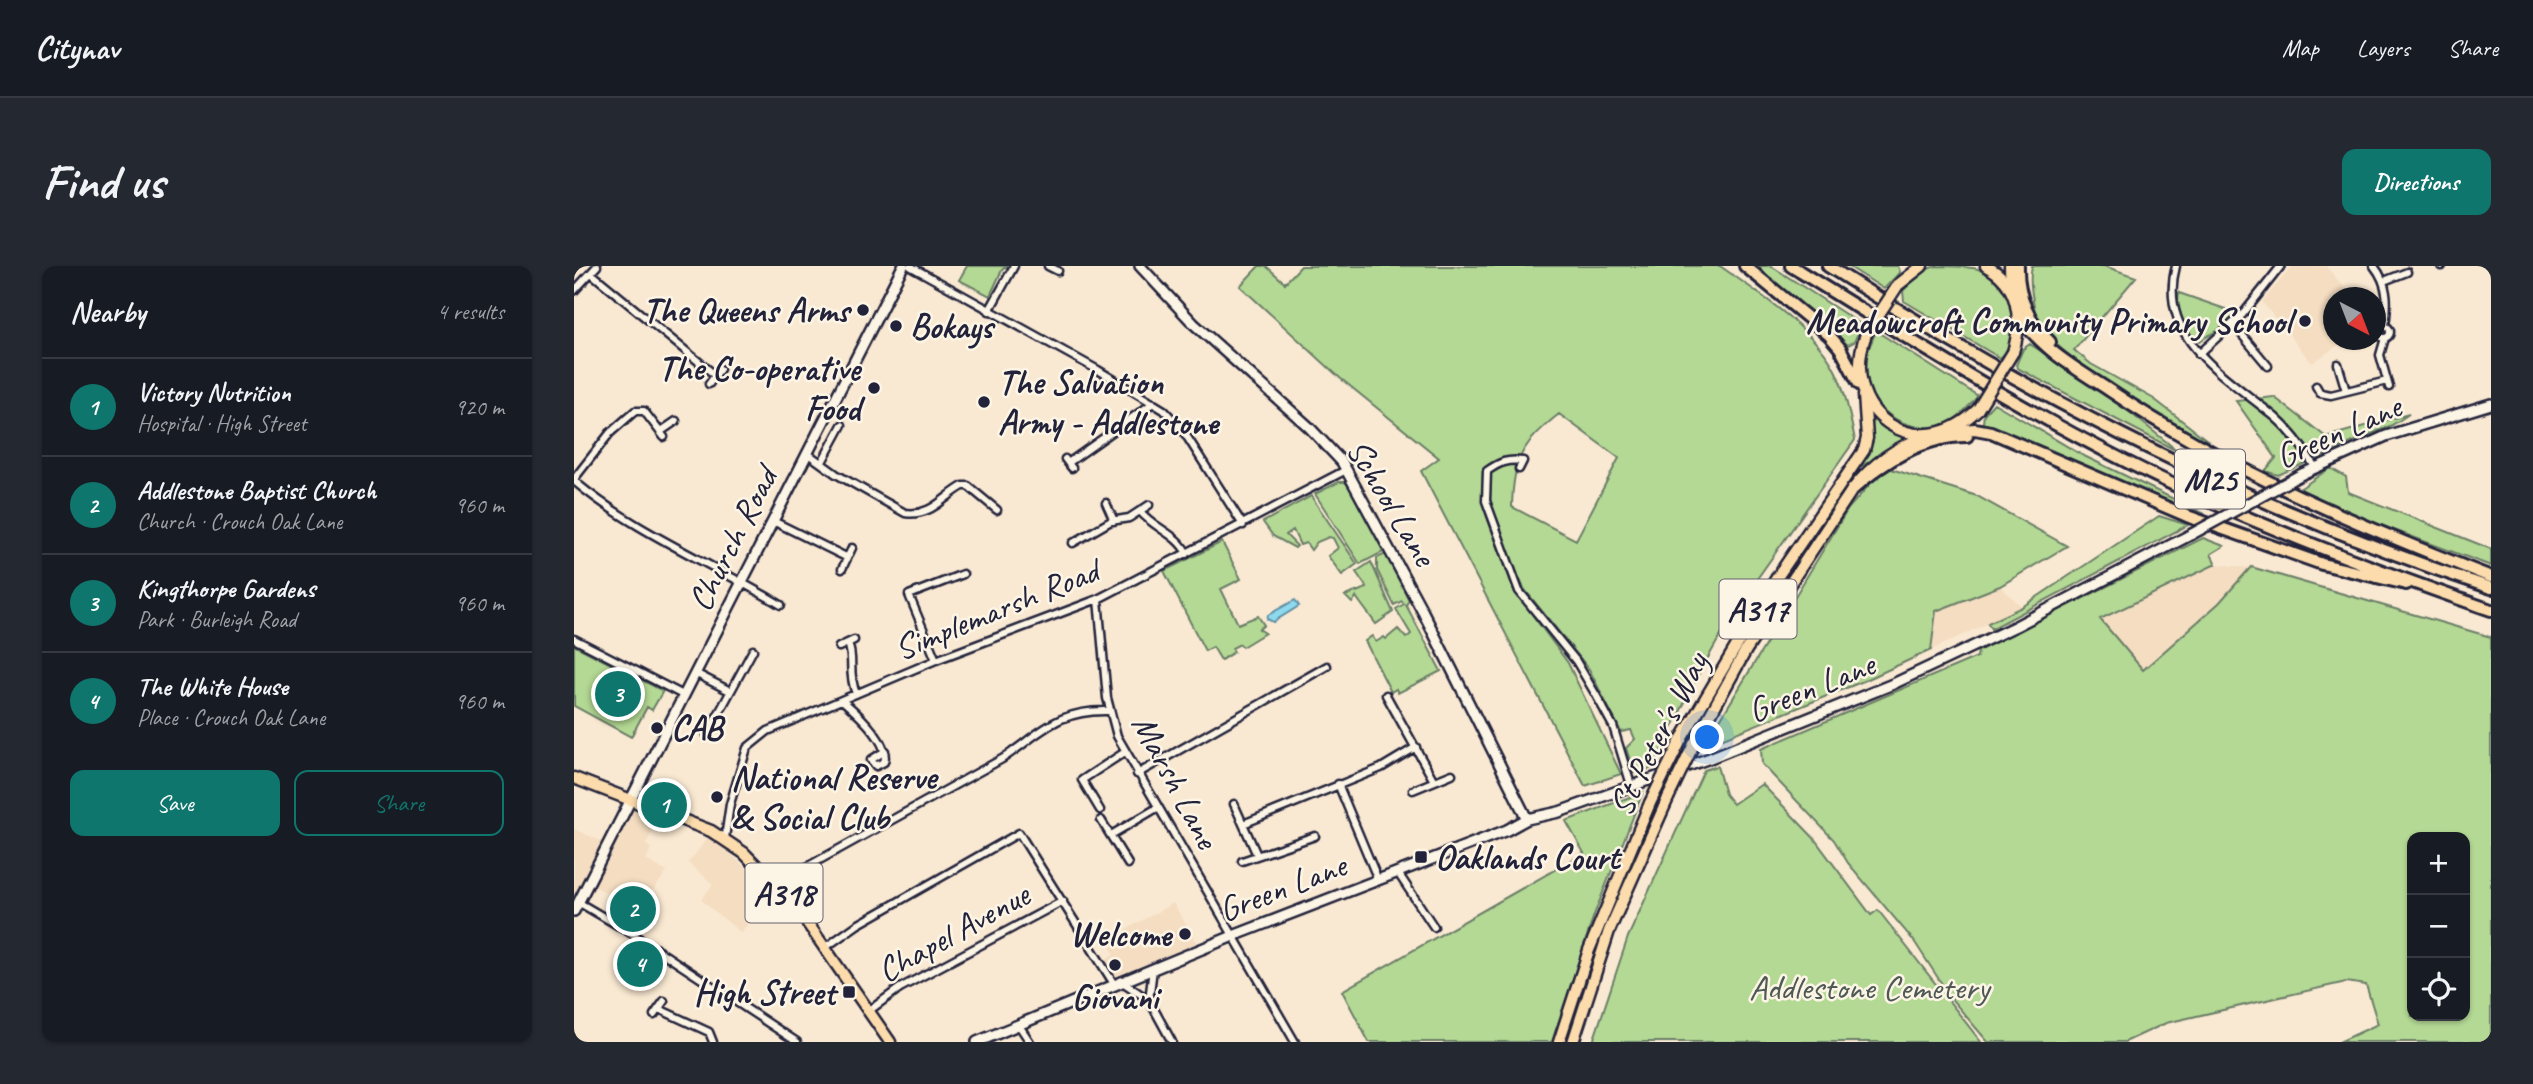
<!DOCTYPE html>
<meta charset="utf-8">
<style>
body{margin:0;font-family:Caveat,sans-serif;background:#242831;color:#f1f3f6}
.controls{position:absolute;right:21px;bottom:21px;display:grid;overflow:hidden;border-radius:14px;box-shadow:0 2px 5px #0004}
.controls button{width:63px;height:63px;display:grid;place-items:center;padding:0;border:0;border-bottom:2px solid #363941;background:#171b24;color:#f1f3f6;font:35px sans-serif}
.compass{position:absolute;left:1749px;top:21px;width:63px;height:63px;border-radius:50%;background:#171b24;box-shadow:0 2px 5px #0004;rotate:138deg}
.you{position:absolute;left:1134px;top:472px;width:24px;height:24px;margin:-18px;border:5px solid #fff;border-radius:50%;background:#1a73e8;box-shadow:0 0 0 10px #1a73e833}
.badge{display:grid;place-items:center;width:46px;height:46px;border-radius:50%;background:#0f766e;color:#fff;font-size:23px;font-weight:700}
.pin{position:absolute;translate:-50% -50%;border:4px solid #fff;box-shadow:0 2px 7px #0006}
.list{margin:0;padding:0;list-style:none}
h2{display:flex;justify-content:space-between;align-items:center;height:91px;margin:0;padding:0 28px;font-size:30px}
h2 small{font-size:23px;font-weight:400;color:#9ea1a6}
.list li{display:grid;grid-template-columns:46px 1fr auto;gap:21px;align-items:center;box-sizing:border-box;height:98px;padding:0 28px;border-top:2px solid #363941}
.list b{display:block;font-size:26px;white-space:nowrap}
.list p{margin:0;font-size:23px;white-space:nowrap;color:#9ea1a6}
.list em{font-size:23px;font-style:normal;color:#9ea1a6}
.actions{display:flex;gap:14px;padding:21px 28px}
.actions a{flex:1;padding:16px 0;border:2px solid #0f766e;border-radius:14px;text-align:center;font-size:24px;color:#0f766e}
.actions .main{background:#0f766e;color:#fff}
.icon{flex:none;width:38px;height:38px;fill:none;stroke:currentColor;stroke-width:2;stroke-linecap:round;stroke-linejoin:round}
.map{position:relative;flex:none;width:1917px;height:776px;overflow:hidden;border-radius:14px}
header{display:flex;align-items:center;gap:42px;box-sizing:border-box;height:98px;padding:0 35px;background:#171b24;border-bottom:2px solid #363941}
header strong{font-size:33px}
nav{display:flex;gap:38px;margin-inline-start:auto;font-size:24px}
.intro{display:flex;align-items:center;justify-content:space-between;box-sizing:border-box;height:168px;padding:0 42px}
h1{margin:0;font-size:49px}
.button{padding:18px 32px;border-radius:14px;background:#0f766e;color:#fff;font-size:24px;font-weight:700}
main{display:flex;gap:42px;padding:0 42px}
aside{flex:1;background:#171b24;border-radius:14px;box-shadow:0 2px 5px #0004}
.map>svg:first-child{display:block}
.built{fill:#f4ddc1}
.green{fill:#b4d994;stroke:#6b7e68;stroke-width:2;fill-rule:evenodd}
.water{fill:#8dd9ee;stroke:#6290a6;stroke-width:2}
.lines{fill:none;stroke-linecap:round;stroke-linejoin:round}
.street-casing{stroke:#22223b;stroke-width:11}
.secondary-casing{stroke:#22223b;stroke-width:14}
.primary-casing{stroke:#22223b;stroke-width:15}
.highway-casing{stroke:#22223b;stroke-width:16}
.street{stroke:#fcf5e5;stroke-width:6}
.secondary{stroke:#fcf5e5;stroke-width:9}
.primary{stroke:#fcdcac;stroke-width:10}
.highway{stroke:#fcdcac;stroke-width:10}
.secondary-bridge-casing{stroke:#22223b;stroke-width:14;stroke-linecap:butt}
.primary-bridge-casing{stroke:#22223b;stroke-width:15;stroke-linecap:butt}
.secondary-bridge{stroke:#fcf5e5;stroke-width:9}
.primary-bridge{stroke:#fcdcac;stroke-width:10}
.poi-dot{fill:#22223b;stroke:#fcf5e5;stroke-width:2.5}
.labels{text-anchor:middle;stroke-width:5;stroke-linejoin:round;paint-order:stroke}
.shield{fill:#fcf5e5;stroke:#63616e;stroke-width:2}
.shield-label{font-size:33px;font-weight:bold;fill:#22223b}
.poi-label{font-size:35px;font-weight:bold;fill:#22223b;stroke:#fcf5e5;text-anchor:end}
.street-label{font-size:35px;fill:#22223b;stroke:#fcf5e5}
.park-label{font-size:35px;fill:#4e5956;stroke:#fcf5e5}
</style>
<header>
<strong>Citynav</strong>
<nav><a>Map</a><a>Layers</a><a>Share</a></nav>
</header>
<div class="intro"><h1>Find us</h1><a class="button">Directions</a></div>
<main>
<aside>
<h2>Nearby<small>4 results</small></h2>
<ul class="list">
<li><span class="badge">1</span><div><b>Victory Nutrition</b><p>Hospital · High Street</p></div><em>920 m</em></li>
<li><span class="badge">2</span><div><b>Addlestone Baptist Church</b><p>Church · Crouch Oak Lane</p></div><em>960 m</em></li>
<li><span class="badge">3</span><div><b>Kingthorpe Gardens</b><p>Park · Burleigh Road</p></div><em>960 m</em></li>
<li><span class="badge">4</span><div><b>The White House</b><p>Place · Crouch Oak Lane</p></div><em>960 m</em></li>
</ul>
<div class="actions"><a class="main">Save</a><a>Share</a></div>
</aside>
<div class="map">
<svg width="1917" height="776" viewBox="0 0 1917 776">
<rect width="100%" height="100%" fill="#fae9d2"/>
<filter id="ink" filterUnits="userSpaceOnUse"><feTurbulence type="fractalNoise" baseFrequency=".0143" numOctaves="2"/><feDisplacementMap in="SourceGraphic" scale="14" xChannelSelector="R" yChannelSelector="G"/><feConvolveMatrix kernelMatrix="1 2 1 2 8 2 1 2 1" color-interpolation-filters="sRGB"/></filter>
<g filter="url(#ink)">
<path class="built" d="M 1719,0 L 1752,0 L 1778,31 L 1759,32 L 1759,74 L 1772,74 L 1738,97 L 1688,36 Z
M 1642,298 L 1676,302 L 1645,337 L 1569,404 L 1525,353 Z
M 1426,320 L 1448,341 L 1357,384 L 1362,345 Z
M 48,538 L 84,551 L 72,579 L 77,582 L 72,594 L 93,606 L 73,632 L 58,622 L 49,637 L 22,621 L 13,634 L 0,634 L 0,563 L 29,576 Z
M 136,569 L 197,625 L 167,667 L 127,634 L 139,618 L 114,597 Z
M 599,637 L 623,677 L 542,710 L 531,694 L 540,688 L 533,674 Z"/>
<path class="green" d="M 393,0 L 433,0 L 428,4 L 416,30 L 385,14 Z
M 685,0 L 692,0 L 711,17 L 727,0 L 1146,0 C 1182,25 1243,65 1262,106 C 1272,127 1276,151 1281,174 L 1161,344 L 1122,413 L 1079,502 L 1060,507 L 1052,482 L 1061,473 L 1057,464 L 1047,466 L 1015,403 L 951,324 L 912,248 L 940,324 L 994,397 L 1047,508 L 1011,520 L 847,205 L 865,192 L 766,112 L 666,20 ZM 985,148 L 1045,192 L 1002,274 L 938,241 C 939,193 948,177 985,148 Z
M 1182,0 L 1197,0 L 1288,59 L 1280,76 L 1274,79 L 1270,76 Z
M 1274,0 L 1324,0 L 1326,6 L 1310,23 Z
M 1361,0 C 1375,0 1391,0 1404,3 C 1436,16 1456,67 1426,92 L 1330,35 L 1329,25 L 1347,6 Z
M 1458,0 L 1530,0 L 1562,11 L 1500,84 L 1517,98 L 1580,133 L 1633,174 L 1626,174 C 1598,157 1467,82 1462,52 C 1460,37 1454,17 1458,0 Z
M 1605,27 L 1657,45 L 1664,47 L 1647,63 L 1625,75 C 1606,61 1601,50 1605,27 Z
M 1302,65 L 1404,130 C 1393,142 1382,156 1366,160 C 1325,169 1283,133 1292,91 C 1294,82 1299,73 1302,65 Z
M 1456,78 L 1543,136 L 1605,186 L 1445,103 L 1442,99 L 1449,83 Z
M 1700,131 L 1752,171 L 1835,148 L 1818,159 L 1704,209 L 1691,205 L 1702,192 L 1662,135 Z
M 1420,137 L 1508,189 L 1631,248 L 1602,240 L 1416,161 L 1409,157 L 1410,148 Z
M 1295,147 L 1310,161 L 1334,172 L 1281,204 C 1296,186 1300,170 1295,147 Z
M 1311,201 L 1403,230 L 1493,280 L 1426,320 L 1362,345 L 1357,384 L 1292,414 L 1130,480 L 1274,243 Z
M 1756,202 L 1772,211 L 1774,226 L 1917,283 L 1917,300 L 1758,241 L 1724,224 Z
M 765,216 L 771,216 L 776,222 L 811,285 L 786,298 L 741,228 Z
M 737,230 L 783,298 L 768,309 L 754,290 L 764,282 L 759,272 L 755,271 L 743,276 L 737,284 L 732,277 L 726,279 L 719,264 L 712,269 L 723,280 L 721,282 L 699,270 L 689,256 Z
M 1585,250 L 1614,259 L 1417,363 L 1414,357 L 1448,341 Z
M 1629,272 L 1650,280 L 1637,288 L 1642,298 L 1526,353 L 1569,404 L 1645,337 L 1677,301 L 1917,371 L 1917,776 L 1765,776 L 1804,758 L 1792,719 L 1772,716 L 1592,757 L 1551,776 L 1414,776 L 1379,735 L 1340,675 L 1274,597 L 1260,574 L 1188,498 L 1187,483 L 1403,391 L 1404,385 ZM 1838,571 L 1891,571 L 1891,750 L 1838,750 Z
M 648,276 L 667,313 L 647,323 L 664,358 L 684,350 L 690,359 L 685,363 L 691,367 L 668,381 L 666,378 L 658,382 L 660,386 L 647,394 L 639,381 L 631,385 L 590,305 Z
M 812,288 L 835,334 L 832,339 L 867,405 L 824,427 L 822,423 L 817,426 L 791,375 L 798,370 L 802,376 L 810,371 L 812,373 L 824,363 L 832,372 L 837,368 L 822,343 L 830,338 L 828,335 L 820,339 L 803,304 L 803,292 Z
M 797,296 L 819,346 L 802,358 L 782,331 L 778,337 L 771,330 L 793,322 L 782,306 Z
M 0,379 L 89,425 L 78,444 L 73,441 L 57,471 L 0,440 Z
M 1143,500 L 1151,528 L 1159,538 L 1188,518 L 1239,571 L 1297,649 L 1304,644 L 1407,776 L 1019,776 L 1054,671 L 1130,504 Z
M 1069,526 L 1020,649 L 978,776 L 795,776 L 768,725 L 1010,587 L 992,555 Z"/>
<path class="water" d="M 721,334 L 725,340 L 699,356 L 693,353 L 694,349 Z"/>
<g class="lines">
<g class="street-casing">
<path id="street" d="M 336,0 L 524,104 L 590,144 L 610,166 L 669,259
M 474,0 L 484,5
M 1602,0 C 1582,74 1654,111 1701,151 C 1717,165 1730,183 1741,201
M 1800,0 C 1815,19 1814,37 1811,60
M 1867,0 L 1868,0
M 17,7 L 141,109
M 1810,15 L 1833,6
M 0,25 L 23,0
M 415,45 L 440,0
M 1659,58 L 1694,100
M1804 66a6 6 0 1 1 12 0a6 6 0 1 1-12 0Z
M 1811,72 L 1806,89 L 1815,121
M 1625,88 L 1669,48 L 1707,0
M 1764,98 L 1772,125
M 135,118 L 146,103
M 1742,120 L 1746,127 L 1757,129 L 1813,115
M 86,166 L 102,155
M 233,187 L 262,208 L 331,247 C 357,251 369,231 389,220 L 394,220 L 423,244
M 491,193 L 498,202
M 248,196 L 268,159
M 494,197 L 579,137
M 945,203 L 949,195 C 933,193 926,196 913,205 L 912,235 L 945,325 L 1002,395 L 1022,429 L 1039,460 L 1057,519
M 0,213 L 36,167 L 61,145 L 70,145 L 90,171
M 0,215 C 62,267 138,297 207,339
M 532,237 L 540,255
M 566,245 C 579,262 604,268 613,288
M 199,255 L 272,291
M 499,277 L 537,255 L 555,252 L 575,239
M 268,303 L 278,282
M 524,333 L 533,432 L 543,470 L 721,776
M 0,373 L 109,429
M 274,377 C 281,394 273,405 282,428
M 265,381 L 280,374
M 362,394 L 335,329 L 389,308
M 121,407 L 156,425
M 812,429 L 860,515
M 268,434 C 282,446 317,477 310,496 L 302,500 L 297,494 L 311,485
M 133,469 L 179,384
M 563,508 L 753,400
M 764,518 L 804,614
M 839,524 L 878,508
M 660,538 L 683,589
M 526,544 L 508,514 L 551,486
M 527,554 L 554,598
M 669,558 L 807,502 L 842,481
M 537,569 L 583,542
M 151,572 L 156,538 L 173,482 L 194,465 L 362,394 L 524,333 L 772,204
M 668,595 L 741,570
M 824,607 L 860,661
M 202,618 L 428,493 C 467,467 483,443 536,445
M 4,636 L 67,673 L 223,776
M 252,681 L 283,659 L 445,567 L 540,718
M 547,715 L 575,734 L 598,776
M 575,734 L 579,703
M 85,743 L 135,766 L 139,776
M 296,744 L 326,722 L 489,635
M 80,749 L 90,735
M 444,758 L 456,776"/>
</g>
<g class="secondary-casing">
<path id="secondary" d="M 566,0 L 620,58 L 735,161 L 768,196 L 849,346 L 953,553
M 1728,208 L 1812,170 L 1917,138
M 0,645 L 329,0
M 403,776 L 659,670 L 933,564 L 953,553 L 985,546 L 1136,492 L 1319,418 L 1442,360 L 1618,268"/>
</g>
<g class="primary-casing">
<path id="primary" d="M 1412,0 C 1445,17 1449,54 1439,86
M 1436,0 L 1437,24
M 1324,19 L 1348,0
M 1292,68 C 1263,147 1344,203 1404,143
M 1108,472 L 1202,313 L 1290,184 L 1293,172 L 1290,129
M 1120,478 L 1172,384 L 1278,224 C 1299,197 1322,181 1355,169
M 0,512 L 137,565 L 170,587 L 221,639 L 316,776
M 985,776 L 1015,684 L 1076,537
M 999,776 L 1035,665 L 1094,532"/>
</g>
<g class="highway-casing">
<path id="highway" d="M 1171,0 L 1255,69 L 1266,82 L 1285,118
M 1217,0 C 1355,86 1495,174 1644,239 C 1733,278 1825,312 1917,344
M 1254,0 C 1468,137 1676,242 1917,322
M 1444,0 C 1443,29 1455,57 1476,76
M 1445,50 C 1469,84 1501,102 1535,124 C 1653,204 1784,259 1917,311
M 1373,165 L 1401,163 L 1417,166 L 1613,250 L 1748,298 L 1832,318
M 1278,224 C 1308,196 1350,170 1393,170"/>
</g>
<use href="#street" class="street"/>
<use href="#secondary" class="secondary"/>
<use href="#primary" class="primary"/>
<use href="#highway" class="highway"/>
<g class="secondary-bridge-casing">
<path id="secondary-bridge" d="M 1618,268 L 1728,208"/>
</g>
<g class="primary-bridge-casing">
<path id="primary-bridge" d="M 1292,68 L 1324,19
M 1404,143 L 1439,86
M 1094,532 L 1120,478
M 1076,537 L 1108,472"/>
</g>
<use href="#secondary-bridge" class="secondary-bridge"/>
<use href="#primary-bridge" class="primary-bridge"/>
</g>
</g>
<g class="poi-dot">
<circle cx="289" cy="44" r="7"/>
<circle cx="1731" cy="55" r="7"/>
<circle cx="322" cy="60" r="7"/>
<circle cx="300" cy="122" r="7"/>
<circle cx="410" cy="136" r="7"/>
<circle cx="83" cy="462" r="7"/>
<circle cx="143" cy="531" r="7"/>
<rect x="840" y="584" width="14" height="14" rx="3.5"/>
<circle cx="611" cy="668" r="7"/>
<circle cx="541" cy="699" r="7"/>
<rect x="268" y="719" width="14" height="14" rx="3.5"/>
</g>
<g class="labels">
<g class="shield">
<rect x="1601" y="183.5" width="70" height="59" rx="5"/>
<rect x="1145.5" y="313.5" width="77" height="59" rx="5"/>
<rect x="171.5" y="597.5" width="77" height="59" rx="5"/>
</g>
<g class="shield-label">
<text x="1636" y="225">M25</text>
<text x="1184" y="355">A317</text>
<text x="210" y="639">A318</text>
</g>
<g class="poi-label">
<text x="275" y="56">The Queens Arms</text>
<text x="1717" y="67">Meadowcroft Community Primary School</text>
<text x="336" y="72" text-anchor="start">Bokays</text>
<text x="286" y="114">The Co-operative<tspan x="286" dy="40">Food</tspan></text>
<text x="424" y="128" text-anchor="start">The Salvation<tspan x="424" dy="40">Army - Addlestone</tspan></text>
<text x="97" y="474" text-anchor="start">CAB</text>
<text x="157" y="523" text-anchor="start">National Reserve<tspan x="157" dy="40">&amp; Social Club</tspan></text>
<text x="861" y="603" text-anchor="start">Oaklands Court</text>
<text x="597" y="680">Welcome</text>
<text x="261" y="738">High Street</text>
<text x="541" y="743" text-anchor="middle">Giovani</text>
</g>
<g class="street-label">
<text transform="translate(1764 165) rotate(-24)" y="12">Green Lane</text>
<text transform="translate(818 236) rotate(59)" y="12">School Lane</text>
<text transform="translate(158 273) rotate(-63)" y="12">Church Road</text>
<text transform="translate(422 343) rotate(-22)" y="12">Simplemarsh Road</text>
<text transform="translate(1237 421) rotate(-22)" y="12">Green Lane</text>
<text transform="translate(1084 468) rotate(-63)" y="12">St Peter's Way</text>
<text transform="translate(602 515) rotate(62)" y="12">Marsh Lane</text>
<text transform="translate(708 621) rotate(-21)" y="12">Green Lane</text>
<text transform="translate(379 666) rotate(-29)" y="12">Chapel Avenue</text>
</g>
<g class="park-label">
<text x="1295" y="733">Addlestone Cemetery</text>
</g>
</g>
</svg>
<div class="controls">
<button>+</button>
<button>−</button>
<button><svg class="icon" aria-label="locate" viewBox="0 0 24 24"><circle cx="12" cy="12" r="6"/><path d="M12 2v4M12 18v4M2 12h4M18 12h4"/></svg></button>
</div>
<svg class="compass" viewBox="-18 -18 36 36"><path d="M0-13l5 13h-10z" fill="#e53935"/><path d="M0 13l5-13h-10z" fill="#9ea1a6"/></svg>
<div class="you"></div>
<div class="pin badge" style="left:90px;top:539px">1</div>
<div class="pin badge" style="left:59px;top:643px">2</div>
<div class="pin badge" style="left:44px;top:428px">3</div>
<div class="pin badge" style="left:66px;top:698px">4</div>
</div>
</main>
